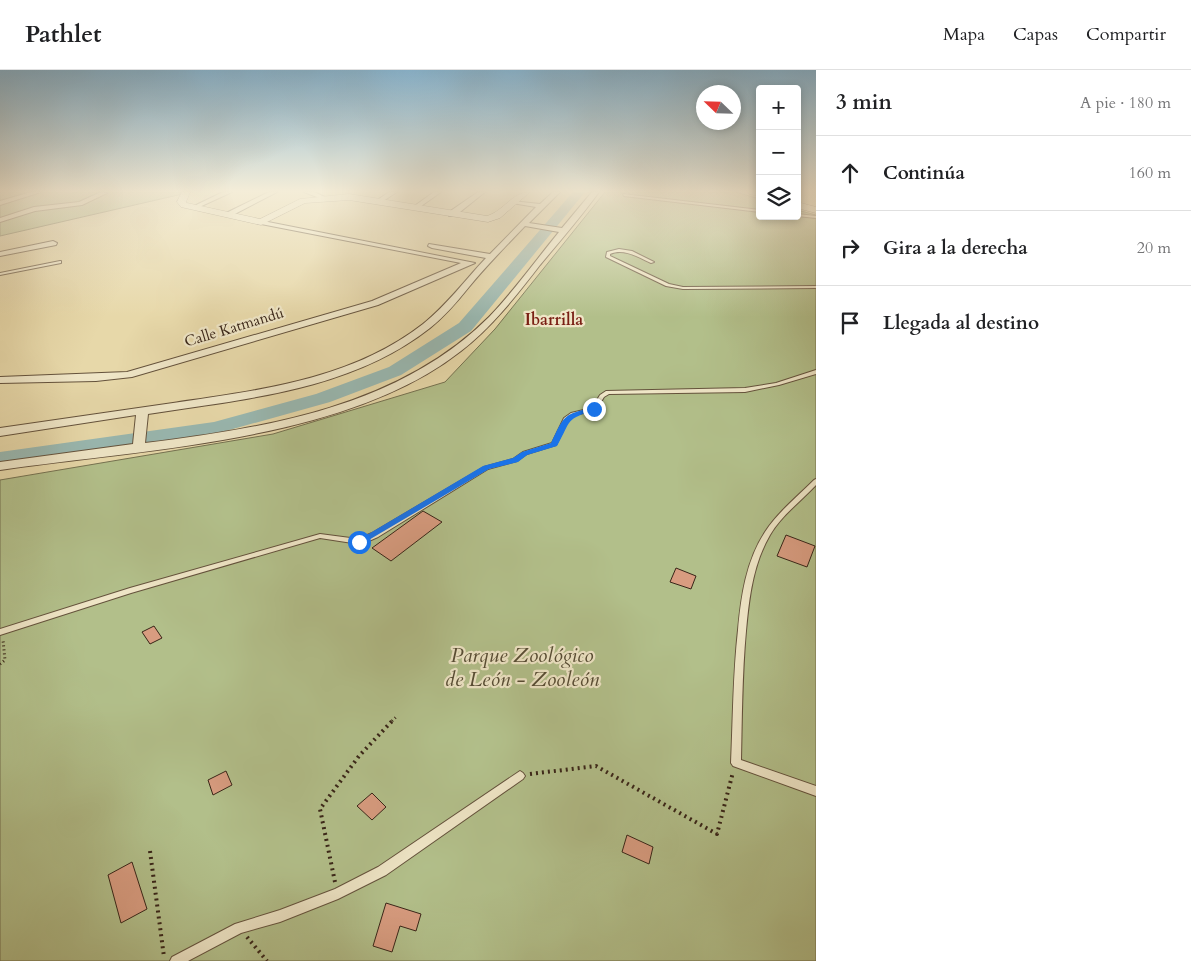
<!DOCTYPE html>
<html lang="es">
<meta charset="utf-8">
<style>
body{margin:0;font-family:Cardo,serif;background:#f6f6f6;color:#202124}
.controls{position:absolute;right:15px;top:15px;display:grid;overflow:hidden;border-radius:5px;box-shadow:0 2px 8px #0003}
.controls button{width:45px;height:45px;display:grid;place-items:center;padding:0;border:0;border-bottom:1px solid #e0e0e0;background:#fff;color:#202124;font:25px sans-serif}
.compass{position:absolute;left:696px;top:15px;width:45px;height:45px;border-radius:50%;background:#fff;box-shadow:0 2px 8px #0003;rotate:293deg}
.stop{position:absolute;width:15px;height:15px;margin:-11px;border:4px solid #1a73e8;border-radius:50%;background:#fff}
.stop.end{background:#1a73e8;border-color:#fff;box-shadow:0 1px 5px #0008}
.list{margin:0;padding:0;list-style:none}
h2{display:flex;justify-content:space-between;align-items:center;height:65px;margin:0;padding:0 20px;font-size:21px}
h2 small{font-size:16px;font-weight:400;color:#757577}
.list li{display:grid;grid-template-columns:32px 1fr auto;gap:15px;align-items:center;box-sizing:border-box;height:75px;padding:0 20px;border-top:1px solid #e0e0e0}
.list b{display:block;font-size:19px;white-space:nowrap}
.list em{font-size:16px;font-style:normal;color:#757577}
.icon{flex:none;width:28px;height:28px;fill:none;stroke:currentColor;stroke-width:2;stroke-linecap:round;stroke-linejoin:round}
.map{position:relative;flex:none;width:816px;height:891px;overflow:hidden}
header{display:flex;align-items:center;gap:30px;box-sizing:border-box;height:70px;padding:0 25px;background:#fff;border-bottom:1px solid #e0e0e0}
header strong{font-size:24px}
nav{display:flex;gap:28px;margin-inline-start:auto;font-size:18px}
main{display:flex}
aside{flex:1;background:#fff}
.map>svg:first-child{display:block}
.green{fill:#b2bf8a;stroke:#757251}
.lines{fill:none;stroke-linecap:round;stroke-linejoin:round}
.river{fill:#99b8b1;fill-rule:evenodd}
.building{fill:#d89c80;stroke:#382518}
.service-casing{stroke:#64523c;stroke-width:2}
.minor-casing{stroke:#64523c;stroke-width:2}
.tertiary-casing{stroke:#64523c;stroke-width:1}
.path-far1{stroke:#382518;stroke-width:3;stroke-dasharray:1 3;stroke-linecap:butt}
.path{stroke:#382518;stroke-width:4;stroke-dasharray:2 4;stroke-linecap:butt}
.service{fill:#efe6c7;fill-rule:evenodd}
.minor{fill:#efe6c7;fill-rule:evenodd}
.tertiary{fill:#efe6c7;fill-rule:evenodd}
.route{fill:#1a73e8}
.labels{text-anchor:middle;stroke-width:4.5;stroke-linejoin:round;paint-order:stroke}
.far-street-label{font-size:15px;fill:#382518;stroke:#efe6c7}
.far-quarter-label{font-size:16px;font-weight:bold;fill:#7a1f14;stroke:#efe6c7}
.near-park-label{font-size:21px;font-style:italic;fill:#564c34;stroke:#efe6c7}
</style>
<header>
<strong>Pathlet</strong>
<nav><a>Mapa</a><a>Capas</a><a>Compartir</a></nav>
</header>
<main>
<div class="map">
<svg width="816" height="891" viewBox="0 0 816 891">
<rect width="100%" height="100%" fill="#e7d8a9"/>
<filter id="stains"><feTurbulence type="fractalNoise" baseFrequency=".004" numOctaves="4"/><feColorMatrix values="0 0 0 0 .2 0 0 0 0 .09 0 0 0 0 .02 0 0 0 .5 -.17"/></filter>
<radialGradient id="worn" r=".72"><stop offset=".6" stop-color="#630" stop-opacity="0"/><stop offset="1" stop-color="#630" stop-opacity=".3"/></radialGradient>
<path class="green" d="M 0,122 L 191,122 L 0,166 Z
M 605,122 L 735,122 L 760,129 L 760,146 L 797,146 L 797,140 L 816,145 L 816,891 L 0,891 L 0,410 L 273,364 L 445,312 L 495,259 Z"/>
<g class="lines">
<path class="river" d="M 573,122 L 585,122 L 471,261 L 401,305 L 330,332 L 215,364 L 0,394 L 0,382 L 214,352 L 316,324 L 389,297 L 459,253 Z"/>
</g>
<path class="building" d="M 423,441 L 442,452 L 391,491 L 372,478 Z
M 786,465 L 815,476 L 807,497 L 777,486 Z
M 676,498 L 696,506 L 691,519 L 670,512 Z
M 154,556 L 162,568 L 150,574 L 142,562 Z
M 226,701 L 232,715 L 213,725 L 208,710 Z
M 372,723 L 386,737 L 372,750 L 357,736 Z
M 627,765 L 653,777 L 649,794 L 622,782 Z
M 132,792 L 147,839 L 121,853 L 108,805 Z
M 386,833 L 421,844 L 416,861 L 400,856 L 392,882 L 373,876 Z"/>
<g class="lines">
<g class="service-casing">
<path id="service" d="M 797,122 L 800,122 L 798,123 Z
M 623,124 L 760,140 L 760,142 L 624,126 Z
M 797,144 L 816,146 L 816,148 L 797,146 Z
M 619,179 L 632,181 L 654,192 L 651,193 C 638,187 624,178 610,184 L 610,186 L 669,214 L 683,217 L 816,216 L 816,218 L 683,219 L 666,216 L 606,187 L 607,182 Z
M 60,191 L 61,191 L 61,193 L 0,205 L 0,203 Z
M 816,300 L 816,304 L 779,315 L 745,322 L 609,324 L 604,327 L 596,340 L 575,345 L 568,350 L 556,375 L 527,384 L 517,391 L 488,399 L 378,467 L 362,474 L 359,474 L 320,468 L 131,523 L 0,565 L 0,559 L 130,518 L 320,464 L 358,469 L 372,463 L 484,397 L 513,389 L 523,382 L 552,373 L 564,348 L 571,343 L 592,338 L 600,325 L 606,321 L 745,318 L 776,313 Z
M 816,409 L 816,415 C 801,431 781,446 770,465 C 753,494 749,528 746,561 C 742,604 742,647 741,690 L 816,716 L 816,726 L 733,696 L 731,693 C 733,649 733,604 738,560 C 741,527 746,491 765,462 C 778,442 797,427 814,410 Z
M 520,701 L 523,703 L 525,706 L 523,709 L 386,805 L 338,829 L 280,852 L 241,863 L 188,891 L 170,891 L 172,887 L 235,854 L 280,840 L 335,819 L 378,797 Z"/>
</g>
<g class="minor-casing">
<path id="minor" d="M 31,122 L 41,122 L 0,135 L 0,131 Z
M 101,122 L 107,123 L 82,135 L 35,141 L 0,152 L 0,148 L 34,137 L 79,132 Z
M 223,122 L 232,122 L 195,139 L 190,138 Z
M 269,122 L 277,122 L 229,147 L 222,145 Z
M 304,122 L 314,122 L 327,128 L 322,129 Z
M 389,122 L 397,122 L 380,133 L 376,133 L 376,131 Z
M 434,122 L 441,122 L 417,139 L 413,139 L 413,137 Z
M 478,122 L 485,122 L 455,146 L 449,146 L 449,142 Z
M 553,122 L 560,122 L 529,153 L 562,158 L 592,122 L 599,122 C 580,148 560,171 540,195 C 516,226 492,257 461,281 C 346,372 141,379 0,400 L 0,392 L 133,374 L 136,345 L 0,366 L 0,358 C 58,350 115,341 173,333 C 260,320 351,310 423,254 C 447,235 465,210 486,188 L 432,178 L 428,176 L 429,174 L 490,184 L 536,137 L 512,133 L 512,131 L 540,134 ZM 525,156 L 559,162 C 536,190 514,221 489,247 C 399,337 266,358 145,373 L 148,344 C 244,329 350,321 430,258 C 445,246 457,232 469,217 C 487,195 505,177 525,156 Z
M 258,150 L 475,193 L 378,235 L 132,307 L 96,311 L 0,313 L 0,307 L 127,302 L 372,231 L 461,193 L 261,154 L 258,154 Z
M 53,171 L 57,173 L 56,175 L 0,186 L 0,182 Z"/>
</g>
<g class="tertiary-casing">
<path id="tertiary" d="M 182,122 L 190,122 L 186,132 L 187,133 L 260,149 L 300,129 L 349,124 L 487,146 C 504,141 512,122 530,122 L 500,148 L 488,152 L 349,130 L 305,133 L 261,155 L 181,137 L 177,132 Z
M 748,122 L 760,122 L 760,126 L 749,124 Z
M 797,132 L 816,137 L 816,143 L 797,138 Z"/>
</g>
<path class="path-far1" d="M 0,594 L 5,590 L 3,570
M 392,651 L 396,647"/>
<path class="path" d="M 530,704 L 596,696 L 717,764 L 733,702
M 150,781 L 164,887
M 335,812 L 320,739 L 359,686 L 393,650
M 247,867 L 267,891"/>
<use href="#service" class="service"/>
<use href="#minor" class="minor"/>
<use href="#tertiary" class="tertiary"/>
</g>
<linearGradient id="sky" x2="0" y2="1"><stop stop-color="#88b6d2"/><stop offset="0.49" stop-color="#f4edd8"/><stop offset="1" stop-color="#f4edd8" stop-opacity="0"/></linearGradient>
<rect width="816" height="247" fill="url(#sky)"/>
<path class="route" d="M 594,337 L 596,340 C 565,349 572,349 557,376 L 527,385 L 518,392 L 489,399 L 362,474 L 355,472 L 483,396 L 513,388 L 522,382 L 551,373 C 565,344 563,345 594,337 Z"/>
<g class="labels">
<g class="far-street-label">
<text transform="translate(234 257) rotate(-17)" y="5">Calle Katmandú</text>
</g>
<g class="far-quarter-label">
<text x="554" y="255">Ibarrilla</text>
</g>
<g class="near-park-label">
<text x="522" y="592">Parque Zoológico<tspan x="522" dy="24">de León - Zooleón</tspan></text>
</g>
</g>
<rect width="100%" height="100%" filter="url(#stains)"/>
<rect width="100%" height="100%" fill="url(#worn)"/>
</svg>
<div class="controls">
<button>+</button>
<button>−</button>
<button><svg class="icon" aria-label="layers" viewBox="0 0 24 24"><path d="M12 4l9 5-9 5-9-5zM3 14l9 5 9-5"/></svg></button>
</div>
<svg class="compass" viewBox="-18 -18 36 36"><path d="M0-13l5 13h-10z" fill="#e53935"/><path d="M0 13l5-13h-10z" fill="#757577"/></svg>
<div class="stop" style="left:359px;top:472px"></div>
<div class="stop end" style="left:594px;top:339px"></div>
</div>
<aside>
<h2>3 min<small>A pie · 180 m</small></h2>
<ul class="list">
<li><svg class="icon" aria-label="ahead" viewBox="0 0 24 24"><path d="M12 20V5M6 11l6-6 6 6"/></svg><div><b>Continúa</b></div><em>160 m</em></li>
<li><svg class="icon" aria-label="right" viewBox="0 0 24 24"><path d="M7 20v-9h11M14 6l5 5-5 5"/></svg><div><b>Gira a la derecha</b></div><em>20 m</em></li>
<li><svg class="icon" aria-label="arrive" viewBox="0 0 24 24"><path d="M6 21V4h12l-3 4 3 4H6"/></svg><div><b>Llegada al destino</b></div></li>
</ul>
</aside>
</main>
